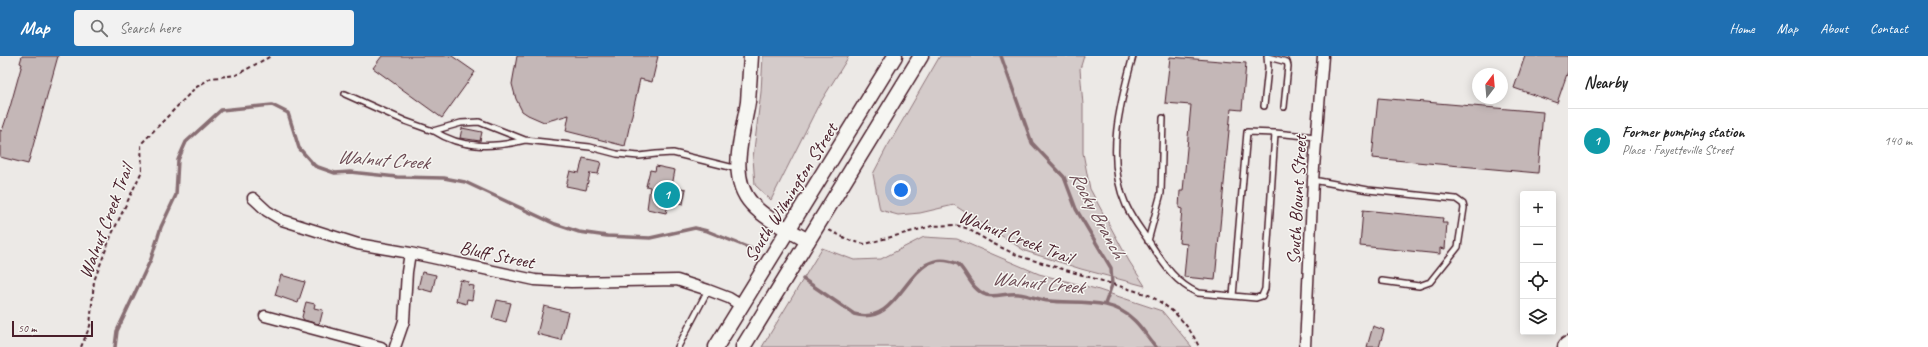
<!DOCTYPE html>
<meta charset="utf-8">
<style>
body{margin:0;font-family:Caveat,sans-serif;background:#f2f2f2;color:#222}
.controls{position:absolute;right:12px;bottom:12px;display:grid;overflow:hidden;border-radius:4px;box-shadow:0 2px 10px #0003}
.controls button{width:36px;height:36px;display:grid;place-items:center;padding:0;border:0;border-bottom:1px solid #e0e0e0;background:#fff;color:#222;font:20px sans-serif}
.compass{position:absolute;left:1472px;top:12px;width:36px;height:36px;border-radius:50%;background:#fff;box-shadow:0 2px 10px #0003;rotate:16deg}
.scale{position:absolute;left:12px;bottom:10px;width:81px;box-sizing:border-box;padding-left:4px;border:2px solid #4a1f2b;border-top:0;font-size:11px;line-height:14px;white-space:nowrap;color:#4a1f2b;-webkit-text-stroke:3px #f6f6f2;paint-order:stroke}
.you{position:absolute;left:901px;top:134px;width:14px;height:14px;margin:-10px;border:3px solid #fff;border-radius:50%;background:#1a73e8;box-shadow:0 0 0 6px #1a73e833}
.badge{display:grid;place-items:center;width:26px;height:26px;border-radius:50%;background:#1f6fb2;color:#fff;font-size:13px;font-weight:700}
.pin{position:absolute;translate:-50% -50%;border:2px solid #fff;box-shadow:0 1px 4px #0006}
.list{margin:0;padding:0;list-style:none}
h2{display:flex;justify-content:space-between;align-items:center;height:52px;margin:0;padding:0 16px;font-size:17px}
h2 small{font-size:13px;font-weight:400;color:#767676}
.list li{display:grid;grid-template-columns:26px 1fr auto;gap:12px;align-items:center;box-sizing:border-box;height:64px;padding:0 16px;border-top:1px solid #e0e0e0}
.list b{display:block;font-size:15px;white-space:nowrap}
.list p{margin:0;font-size:13px;white-space:nowrap;color:#767676}
.list em{font-size:13px;font-style:normal;color:#767676}
.icon{flex:none;width:22px;height:22px;fill:none;stroke:currentColor;stroke-width:2;stroke-linecap:round;stroke-linejoin:round}
.map{position:relative;flex:none;width:1568px;height:291px;overflow:hidden}
header{display:flex;align-items:center;gap:24px;box-sizing:border-box;height:56px;padding:0 20px;background:#1f6fb2;color:#fff}
header strong{font-size:19px}
nav{display:flex;gap:22px;margin-inline-start:auto;font-size:14px}
.search{width:280px;height:36px;background:#f2f2f2;display:flex;align-items:center;gap:10px;box-sizing:border-box;padding:0 14px;border-radius:4px;color:#767676;font-size:15px}
main{display:flex}
aside{flex:1;background:#fff}
.map>svg:first-child{display:block}
.green{fill:#d4cbca;stroke:#8f757a}
.lines{fill:none;stroke-linecap:round;stroke-linejoin:round}
.stream{stroke:#886e73;stroke-width:3.5}
.building{fill:#c4b7b7;stroke:#4a1f2b}
.lane-casing{stroke:#4a1f2b;stroke-width:8}
.street-casing{stroke:#4a1f2b;stroke-width:13}
.secondary-casing{stroke:#4a1f2b;stroke-width:17}
.highway-casing{stroke:#4a1f2b;stroke-width:21}
.path{stroke:#4a1f2b;stroke-width:2;stroke-dasharray:4 3;stroke-linecap:butt}
.lane{stroke:#f6f6f2;stroke-width:5}
.street{stroke:#f6f6f2;stroke-width:10}
.secondary{stroke:#f6f6f2;stroke-width:14}
.highway{stroke:#f6f6f2;stroke-width:18}
.labels{text-anchor:middle;stroke-width:3;stroke-linejoin:round;paint-order:stroke}
.street-label{font-size:19px;fill:#4a1f2b;stroke:#f6f6f2}
.water-label{font-size:20px;font-style:italic;fill:#6e4d55;stroke:#f6f6f2}
</style>
<header>
<strong>Map</strong>
<div class="search"><svg class="icon" aria-label="search" viewBox="0 0 24 24"><circle cx="10" cy="10" r="6"/><path d="M15 15l6 6"/></svg>Search here</div>
<nav><a>Home</a><a>Map</a><a>About</a><a>Contact</a></nav>
</header>
<main>
<div class="map">
<svg width="1568" height="291" viewBox="0 0 1568 291">
<rect width="100%" height="100%" fill="#ece9e6"/>
<filter id="ink" filterUnits="userSpaceOnUse"><feTurbulence type="fractalNoise" baseFrequency=".025" numOctaves="2"/><feDisplacementMap in="SourceGraphic" scale="8" xChannelSelector="R" yChannelSelector="G"/><feConvolveMatrix kernelMatrix="1 2 1 2 8 2 1 2 1" color-interpolation-filters="sRGB"/></filter>
<g filter="url(#ink)">
<path class="green" d="M 763,0 L 849,0 L 817,52 L 771,144 L 755,129 L 753,102 L 761,36 Z
M 940,0 L 1084,0 L 1080,13 L 1083,49 L 1083,97 L 1090,133 L 1129,205 L 1145,230 L 1081,213 L 1025,195 L 954,149 L 920,157 L 898,159 L 880,154 L 873,118 L 886,93 Z
M 924,181 L 957,183 L 1039,218 L 1096,233 L 1162,255 L 1192,291 L 762,291 L 822,192 L 854,204 L 881,203 Z"/>
<g class="lines">
<path class="stream" d="M 1001,0 L 1032,87 L 1064,121 L 1076,153 L 1111,212 L 1112,229 L 1105,248
M 803,223 L 854,258 C 905,273 906,185 958,208 C 968,218 971,233 986,239 C 996,242 1008,236 1019,238 C 1029,239 1039,244 1049,245 C 1078,248 1112,241 1135,265 C 1143,273 1149,283 1156,291
M 115,291 L 117,275 L 151,203 L 161,171 L 176,139 L 178,104 L 186,86 L 221,54 L 272,49 L 288,57 L 299,92 L 315,110 L 335,117 L 350,116 L 397,121 L 444,122 L 465,126 L 555,168 L 579,176 L 607,180 L 650,182 L 695,172 L 707,175 L 757,195"/>
</g>
<path class="building" d="M 22,0 L 58,0 L 28,108 L 0,101 L 0,74 L 2,75 L 10,51 L 22,8 L 20,7 Z
M 382,0 L 452,0 L 475,16 L 442,62 L 373,12 Z
M 517,0 L 658,0 L 652,26 L 640,23 L 625,90 L 566,75 L 569,59 L 544,66 L 528,59 L 522,55 L 516,43 L 512,28 Z
M 1525,0 L 1568,0 L 1568,15 L 1557,47 L 1514,32 Z
M 1170,1 L 1246,7 L 1242,54 L 1231,53 L 1215,224 L 1184,221 L 1187,188 L 1179,187 L 1182,153 L 1179,152 L 1180,135 L 1183,135 L 1191,49 L 1165,47 Z
M 1378,42 L 1543,56 L 1538,117 L 1372,102 Z
M 462,72 L 482,76 L 480,85 L 460,82 Z
M 583,102 L 601,106 L 598,118 L 590,117 L 586,134 L 566,130 L 570,115 L 579,117 Z
M 656,110 L 675,114 L 672,130 L 686,133 L 683,148 L 669,145 L 666,157 L 647,153 L 650,131 L 646,130 L 650,114 L 655,115 Z
M 1363,154 L 1443,162 L 1442,167 L 1447,167 L 1445,193 L 1440,192 L 1440,198 L 1360,190 Z
M 422,216 L 436,219 L 432,236 L 418,232 Z
M 281,219 L 305,226 L 298,247 L 275,239 Z
M 460,224 L 469,226 L 468,229 L 474,230 L 472,244 L 467,243 L 466,248 L 456,245 Z
M 497,244 L 511,247 L 506,266 L 492,262 Z
M 306,246 L 315,248 L 314,252 L 323,254 L 320,266 L 318,268 L 304,264 L 302,261 Z
M 544,250 L 568,256 L 561,284 L 537,278 Z
M 1373,270 L 1384,274 L 1379,291 L 1367,291 Z"/>
<g class="lines">
<g class="lane-casing">
<path id="lane" d="M 1133,0 C 1120,47 1105,102 1126,149 C 1132,163 1142,175 1150,187 C 1163,207 1175,227 1198,237 L 1256,242 L 1262,240 L 1265,233 L 1275,77 L 1316,81
M 1268,1 L 1287,6 L 1288,10 L 1284,51
M 345,38 L 405,65 L 433,75 L 461,67 L 479,66 L 525,84 L 590,91 L 617,98 L 639,100 L 656,98 L 673,97 L 738,113
M 1264,50 L 1268,12 L 1267,0
M 434,75 C 462,93 493,92 525,84
M 1313,124 L 1368,134 L 1456,143 L 1463,148 L 1464,152 L 1458,191 L 1430,226 L 1419,230 L 1382,225
M 1148,185 L 1161,137 L 1163,62
M 1233,240 L 1247,76 L 1275,77
M 678,291 L 708,234"/>
</g>
<g class="street-casing">
<path id="street" d="M 253,142 L 267,155 L 282,164 L 358,188 L 410,197 L 535,224 L 571,226 L 677,224 L 708,234 L 729,242 L 742,250
M 265,260 L 381,291
M 395,291 L 404,265 L 407,216 L 410,197
M 1305,291 L 1313,124 L 1323,0"/>
</g>
<g class="secondary-casing">
<path id="secondary" d="M 751,0 C 750,15 749,31 748,46 C 743,78 727,121 752,148 C 766,164 790,174 808,185
M 716,291 L 895,0
M 743,291 L 921,0"/>
</g>
<g class="highway-casing">
<path id="highway" d="M 1567,291 L 1568,290"/>
</g>
<path class="path" d="M 829,174 L 851,185 L 865,188 L 932,170 L 955,169 L 966,172 L 994,188 L 1019,200 L 1149,239 C 1172,253 1187,265 1199,291
M 81,291 L 90,270 L 94,225 L 111,180 L 142,115 L 141,88 L 195,32 L 211,22 L 236,19 L 271,0"/>
<use href="#lane" class="lane"/>
<use href="#street" class="street"/>
<use href="#secondary" class="secondary"/>
<use href="#highway" class="highway"/>
</g>
</g>
<g class="labels">
<g class="street-label">
<text transform="translate(790 136) rotate(-58)" y="7">South Wilmington Street</text>
<text transform="translate(1296 144) rotate(-87)" y="7">South Blount Street</text>
<text transform="translate(105 165) rotate(-69)" y="7">Walnut Creek Trail</text>
<text transform="translate(1016 180) rotate(21)" y="7">Walnut Creek Trail</text>
<text transform="translate(497 198) rotate(12)" y="7">Bluff Street</text>
</g>
<g class="water-label">
<text transform="translate(383 103) rotate(4)" y="7">Walnut Creek</text>
<text transform="translate(1098 158) rotate(62)" y="7">Rocky Branch</text>
<text transform="translate(1038 226) rotate(6)" y="7">Walnut Creek</text>
</g>
</g>
</svg>
<div class="controls">
<button>+</button>
<button>−</button>
<button><svg class="icon" aria-label="locate" viewBox="0 0 24 24"><circle cx="12" cy="12" r="6"/><path d="M12 2v4M12 18v4M2 12h4M18 12h4"/></svg></button>
<button><svg class="icon" aria-label="layers" viewBox="0 0 24 24"><path d="M12 4l9 5-9 5-9-5zM3 14l9 5 9-5"/></svg></button>
</div>
<svg class="compass" viewBox="-18 -18 36 36"><path d="M0-13l5 13h-10z" fill="#e53935"/><path d="M0 13l5-13h-10z" fill="#767676"/></svg>
<div class="scale">50 m</div>
<div class="you"></div>
<div class="pin badge" style="left:667px;top:139px;background:#0f9aa8">1</div>
</div>
<aside>
<h2>Nearby<small></small></h2>
<ul class="list">
<li><span class="badge" style="background:#0f9aa8">1</span><div><b>Former pumping station</b><p>Place · Fayetteville Street</p></div><em>140 m</em></li>
</ul>
</aside>
</main>
